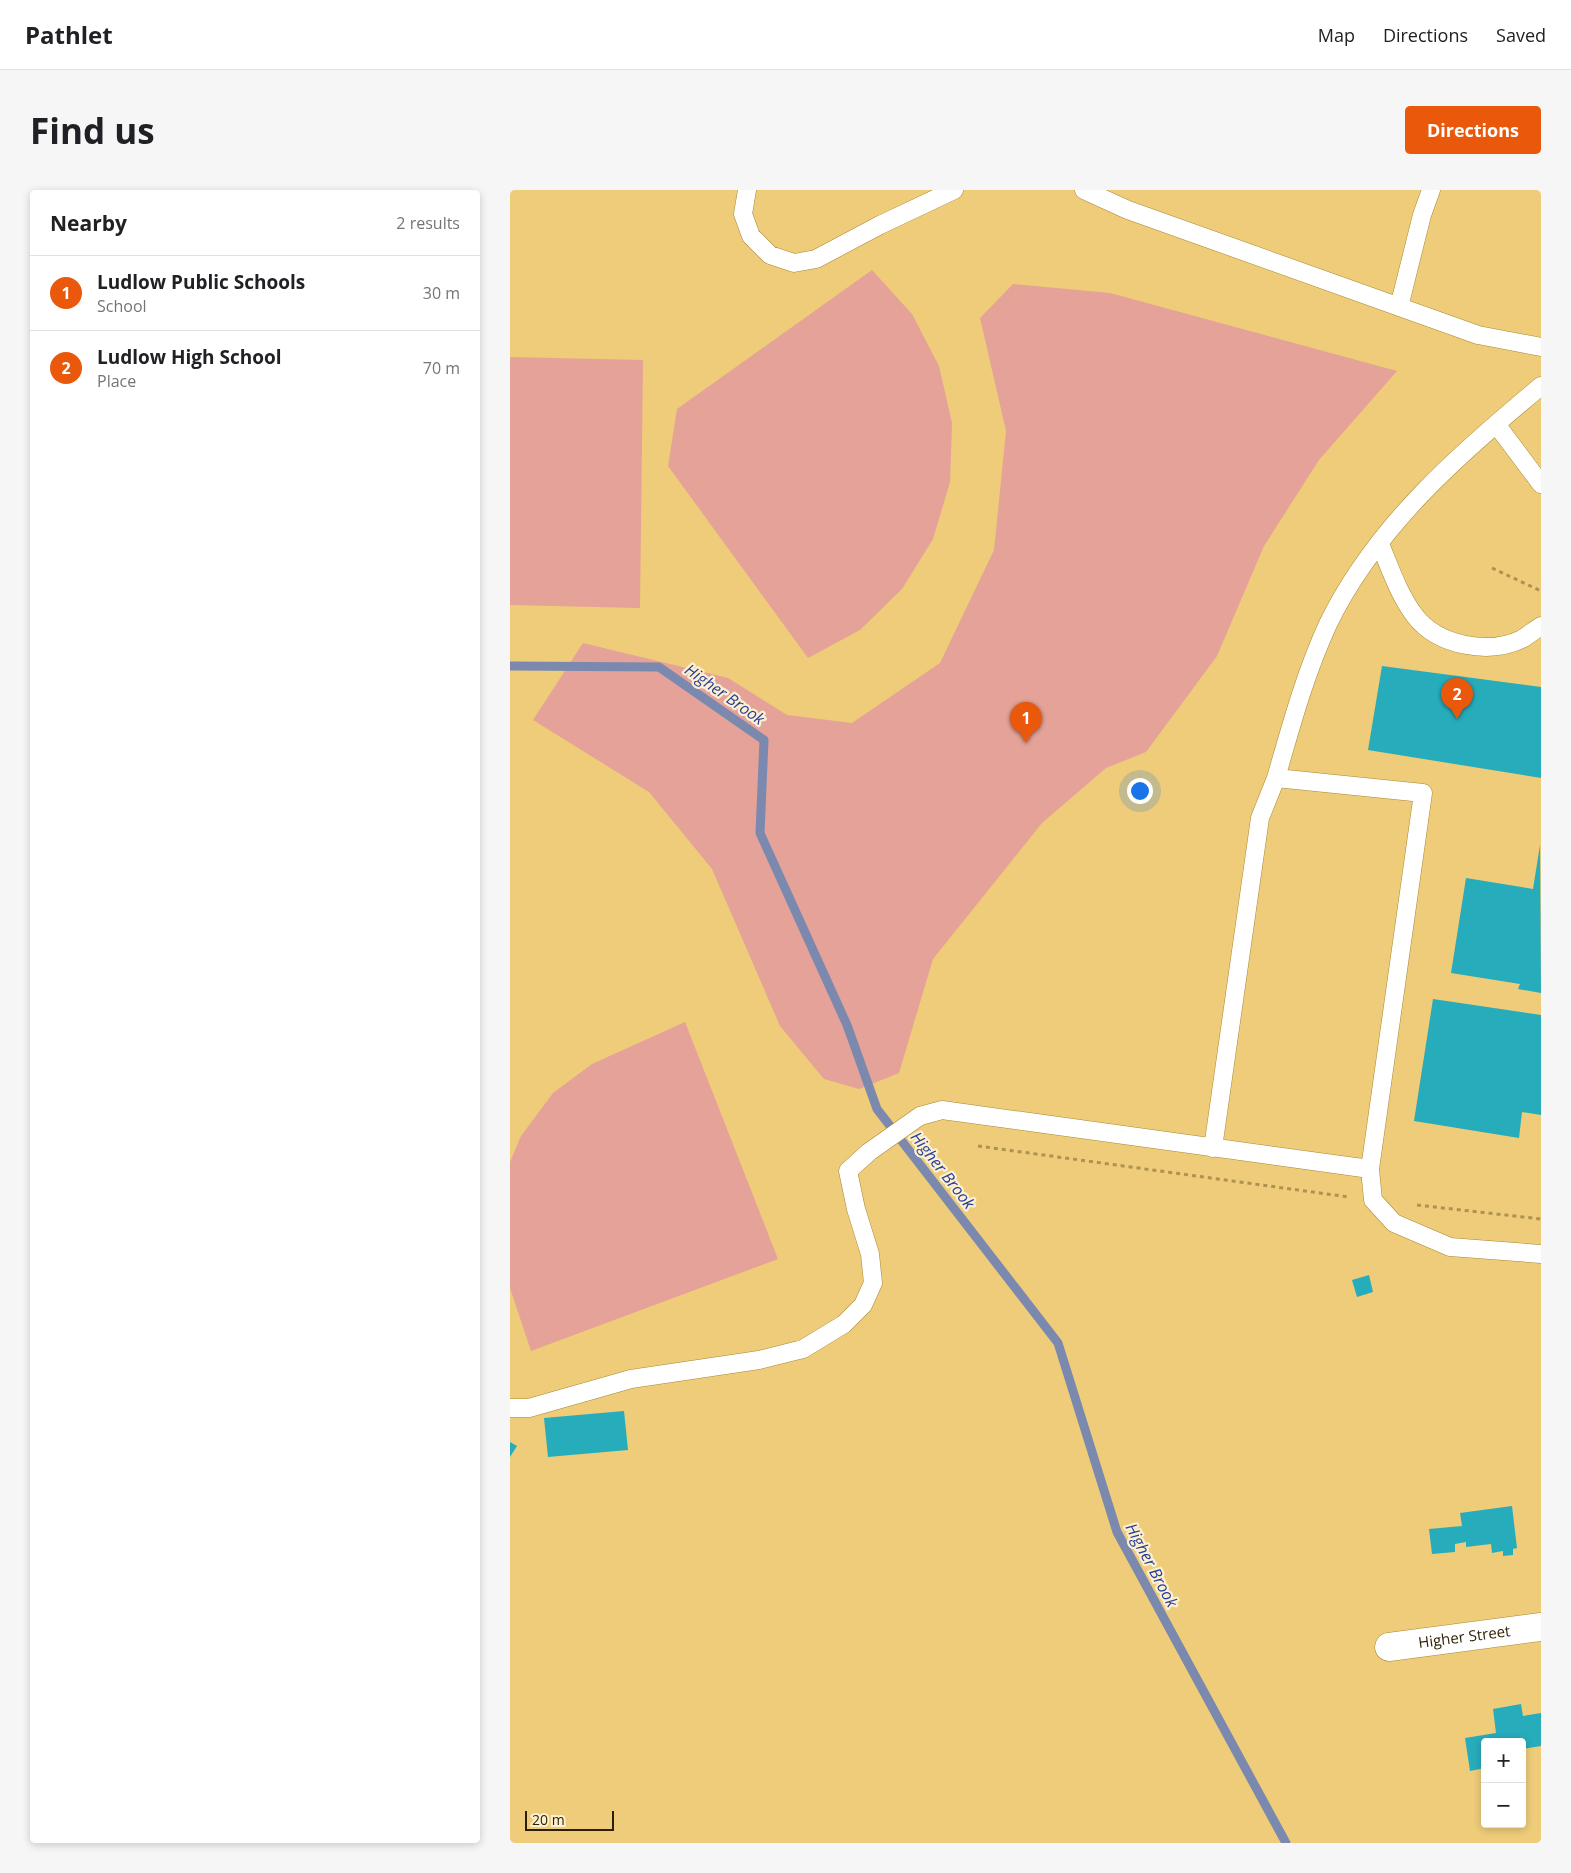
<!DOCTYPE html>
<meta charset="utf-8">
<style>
body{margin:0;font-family:"Open Sans",sans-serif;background:#f6f6f6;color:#202124}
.controls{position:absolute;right:15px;bottom:15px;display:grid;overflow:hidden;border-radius:5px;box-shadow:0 2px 8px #0003}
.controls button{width:45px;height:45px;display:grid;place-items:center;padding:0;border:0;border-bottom:1px solid #e0e0e0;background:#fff;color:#202124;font:25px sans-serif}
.scale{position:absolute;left:15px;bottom:12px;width:89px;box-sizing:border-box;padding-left:5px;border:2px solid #2d1f00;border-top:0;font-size:14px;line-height:18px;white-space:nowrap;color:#2d1f00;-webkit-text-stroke:4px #fdf0d0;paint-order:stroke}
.you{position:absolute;left:629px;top:600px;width:18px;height:18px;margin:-12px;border:4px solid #fff;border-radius:50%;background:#1a73e8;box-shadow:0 0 0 8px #1a73e833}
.badge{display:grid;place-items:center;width:32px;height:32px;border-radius:50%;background:#ea580c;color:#fff;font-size:16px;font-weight:700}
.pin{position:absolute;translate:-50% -41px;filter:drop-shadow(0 1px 2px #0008)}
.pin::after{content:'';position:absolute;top:26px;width:18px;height:15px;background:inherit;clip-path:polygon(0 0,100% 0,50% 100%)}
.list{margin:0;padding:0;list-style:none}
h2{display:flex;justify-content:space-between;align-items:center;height:65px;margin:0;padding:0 20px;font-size:21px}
h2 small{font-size:16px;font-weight:400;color:#757577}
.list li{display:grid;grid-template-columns:32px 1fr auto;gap:15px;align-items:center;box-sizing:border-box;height:75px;padding:0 20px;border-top:1px solid #e0e0e0}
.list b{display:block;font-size:19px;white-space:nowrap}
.list p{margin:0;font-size:16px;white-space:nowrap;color:#757577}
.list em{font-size:16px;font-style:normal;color:#757577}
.map{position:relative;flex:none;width:1031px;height:1653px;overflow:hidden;border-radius:5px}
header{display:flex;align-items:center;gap:30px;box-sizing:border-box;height:70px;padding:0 25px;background:#fff;border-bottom:1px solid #e0e0e0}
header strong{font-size:24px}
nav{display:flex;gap:28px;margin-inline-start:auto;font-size:18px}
.intro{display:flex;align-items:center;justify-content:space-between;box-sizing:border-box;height:120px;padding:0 30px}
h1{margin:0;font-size:35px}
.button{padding:12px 22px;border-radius:5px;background:#ea580c;color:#fff;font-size:18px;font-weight:700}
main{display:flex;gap:30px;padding:0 30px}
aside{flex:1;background:#fff;border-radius:5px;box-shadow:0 2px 8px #0003}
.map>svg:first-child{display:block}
.green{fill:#e5a298}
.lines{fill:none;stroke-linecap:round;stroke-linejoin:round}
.stream{stroke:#7b89af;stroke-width:9}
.building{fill:#27acbc}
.service-casing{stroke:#a88832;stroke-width:19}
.minor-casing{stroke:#a88832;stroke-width:29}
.path{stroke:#ad9251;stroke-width:3;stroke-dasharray:4 4;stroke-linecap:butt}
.service{stroke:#fff;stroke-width:18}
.minor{stroke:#fff;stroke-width:28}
.labels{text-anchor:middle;stroke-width:4.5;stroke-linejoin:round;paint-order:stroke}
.street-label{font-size:15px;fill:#2d1f00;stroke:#fdf0d0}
.water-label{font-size:16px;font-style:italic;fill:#253c9a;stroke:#fdf0d0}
</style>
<header>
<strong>Pathlet</strong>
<nav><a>Map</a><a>Directions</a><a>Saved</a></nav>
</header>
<div class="intro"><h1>Find us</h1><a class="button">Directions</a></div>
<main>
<aside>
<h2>Nearby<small>2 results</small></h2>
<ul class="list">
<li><span class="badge">1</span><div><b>Ludlow Public Schools</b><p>School</p></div><em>30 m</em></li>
<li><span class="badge">2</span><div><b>Ludlow High School</b><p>Place</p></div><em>70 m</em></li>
</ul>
</aside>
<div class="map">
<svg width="1031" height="1653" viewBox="0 0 1031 1653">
<rect width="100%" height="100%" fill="#eecc79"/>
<path class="green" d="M 362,80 L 402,124 L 429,176 L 442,233 L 440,292 L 423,349 L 392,399 L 350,440 L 298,468 L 158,276 L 167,219 Z
M 503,94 L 600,103 L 887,181 L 809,270 L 754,356 L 707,466 L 636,562 L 596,578 L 532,633 L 423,769 L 389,883 L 349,899 L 314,889 L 270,836 L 202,679 L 139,602 L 23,530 L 73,453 L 218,488 L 277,525 L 342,533 L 430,473 L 484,360 L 496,241 L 470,128 Z
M 0,167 L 133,170 L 130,418 L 0,415 Z
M 175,832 L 268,1069 L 21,1161 L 0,1098 L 0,972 L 11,946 L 43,903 L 82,874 Z"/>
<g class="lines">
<path class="stream" d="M 0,476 L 149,477 L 254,550 L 250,643 L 337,835 L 367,919 L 548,1153 L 607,1342 L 776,1653"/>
</g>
<path class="building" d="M 872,476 L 1031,497 L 1031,588 L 858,560 Z
M 1030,655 L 1031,803 L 1008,799 L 1010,794 L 941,783 L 956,688 L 1023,699 Z
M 923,809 L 1031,825 L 1031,925 L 1012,922 L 1009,948 L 904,931 Z
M 859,1085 L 863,1102 L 847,1107 L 842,1090 Z
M 114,1221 L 118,1260 L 38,1267 L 34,1228 Z
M 0,1252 L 7,1256 L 0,1267 Z
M 1002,1316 L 1007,1358 L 1003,1359 L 1003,1365 L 993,1366 L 993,1361 L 982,1363 L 981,1354 L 956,1357 L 956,1352 L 945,1354 L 945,1362 L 922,1364 L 919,1339 L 952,1336 L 950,1323 Z
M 1011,1514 L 1013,1526 L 1031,1523 L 1031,1556 L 1012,1559 L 1012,1552 L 975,1552 L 975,1578 L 960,1581 L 955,1548 L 986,1543 L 983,1519 Z"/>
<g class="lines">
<g class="service-casing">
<path id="service" d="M 237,0 L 233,24 L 241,46 L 260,65 L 284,73 L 306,69 L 370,35 L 444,0
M 574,0 L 618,20 L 968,145 L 1031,157
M 889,117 L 912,25 L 921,0
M 1031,196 C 949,264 865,337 818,434 C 795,484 781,536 766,588 L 913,603 L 860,979 L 863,1010 L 884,1033 L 940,1057 L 1031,1064
M 986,234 L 1031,294
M 870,354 C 880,378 889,405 905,426 C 928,456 979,465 1012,449 C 1018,445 1025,440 1031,436
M 703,958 L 750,628 L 766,588
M 0,1218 L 19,1218 L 121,1189 L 249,1170 L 293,1159 L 334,1134 L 353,1115 L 363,1093 L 360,1064 L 346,1019 L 338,981 L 359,962 L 410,926 L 432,920 L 860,979"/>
</g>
<g class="minor-casing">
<g id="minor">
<path id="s1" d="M 879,1457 L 1031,1437"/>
</g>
</g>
<path class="path" d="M 982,378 L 1031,401
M 468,956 L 839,1007
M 907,1015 L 1031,1029"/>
<use href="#service" class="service"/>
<use href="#minor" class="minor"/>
</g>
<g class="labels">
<g class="street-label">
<text dy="5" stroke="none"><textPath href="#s1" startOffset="76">Higher Street</textPath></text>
</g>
<g class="water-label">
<text transform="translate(215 504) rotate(35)" y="6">Higher Brook</text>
<text transform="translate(433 980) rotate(52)" y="6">Higher Brook</text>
<text transform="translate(642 1375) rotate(62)" y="6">Higher Brook</text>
</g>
</g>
</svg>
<div class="controls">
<button>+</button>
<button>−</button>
</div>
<div class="scale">20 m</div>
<div class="you"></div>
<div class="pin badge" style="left:516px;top:553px">1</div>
<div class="pin badge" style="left:947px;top:529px">2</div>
</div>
</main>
